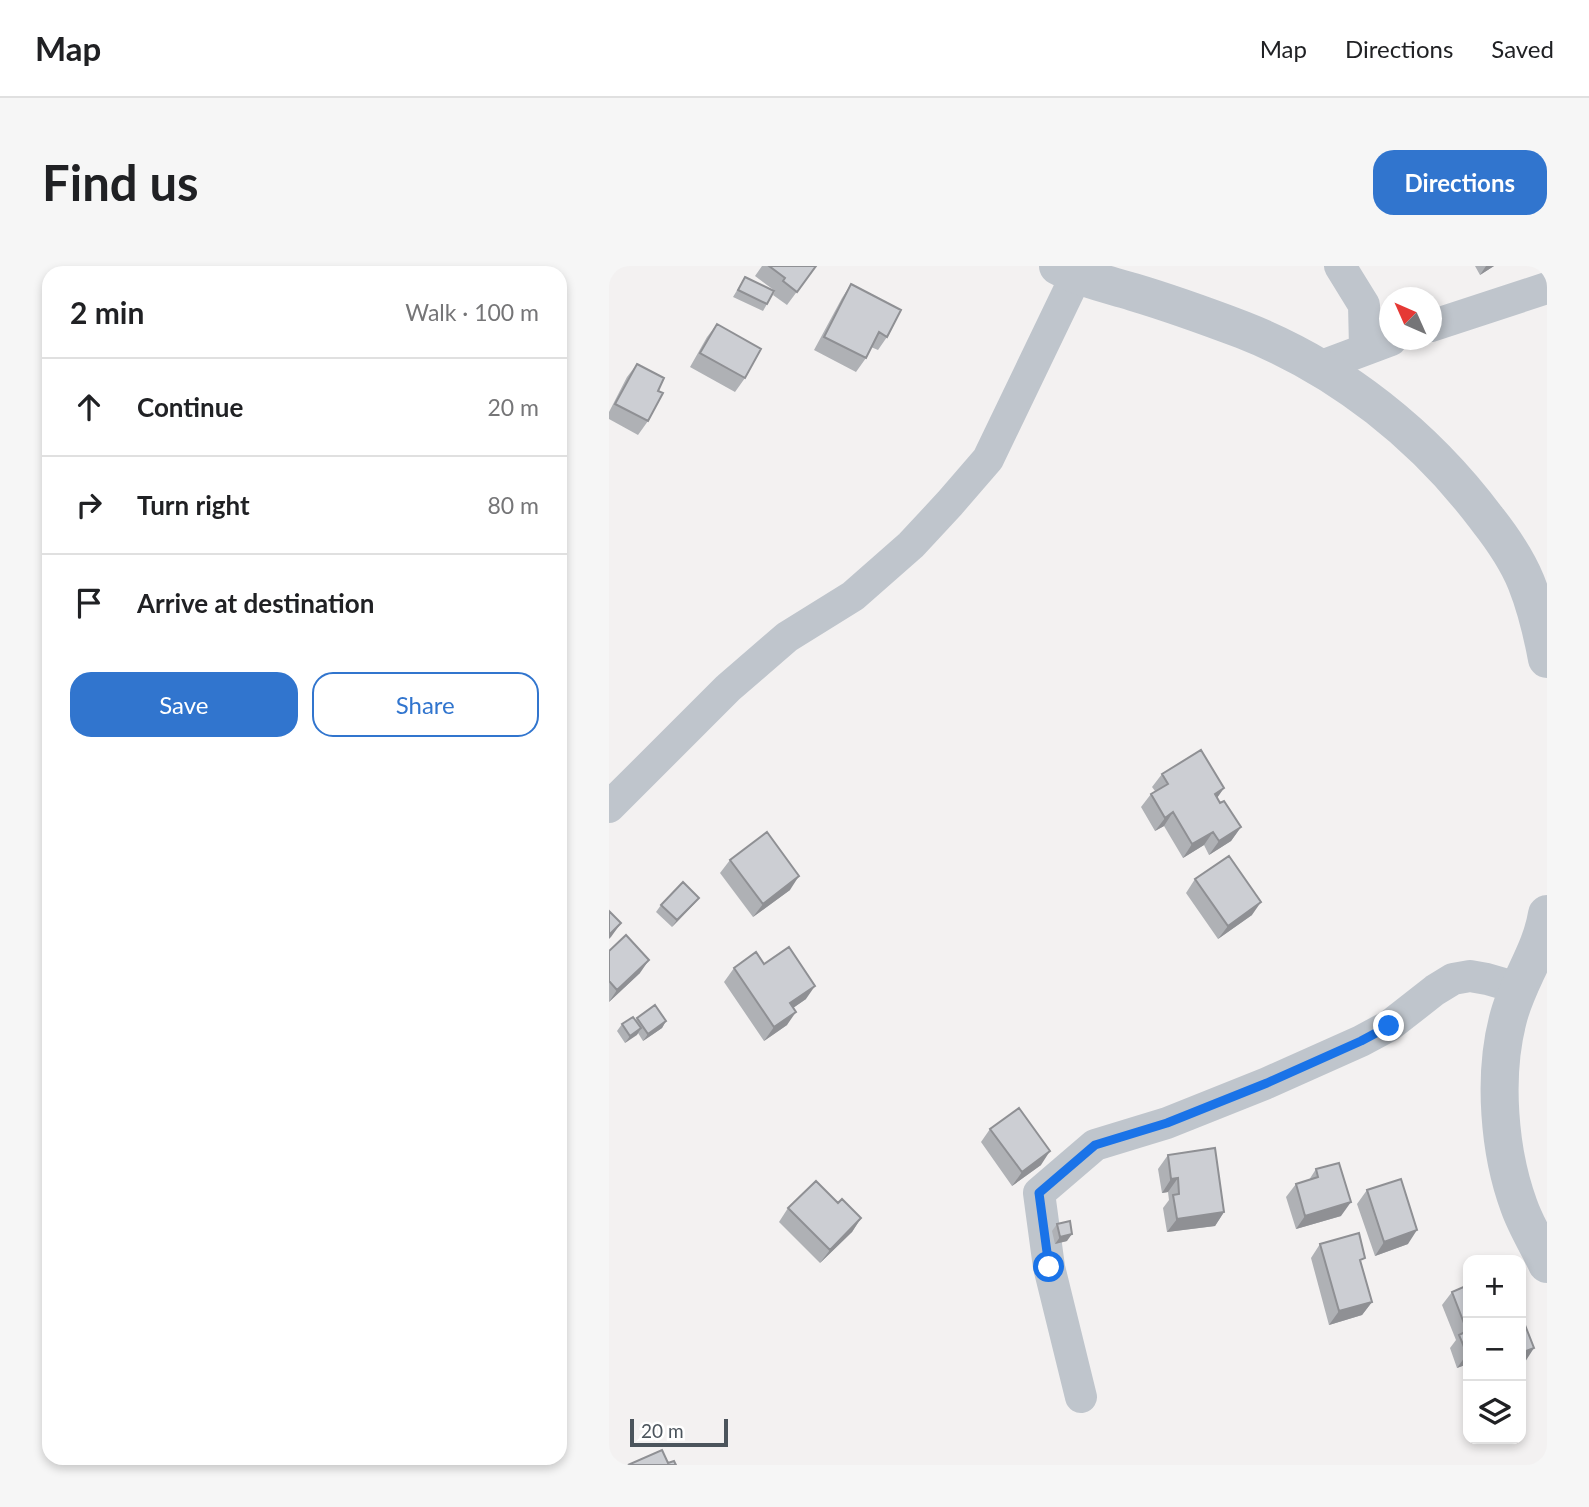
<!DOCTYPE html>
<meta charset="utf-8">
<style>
body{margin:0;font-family:Lato,sans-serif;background:#f6f6f6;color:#202124}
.controls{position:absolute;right:21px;bottom:21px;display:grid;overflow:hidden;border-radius:14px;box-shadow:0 4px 10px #0003}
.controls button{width:63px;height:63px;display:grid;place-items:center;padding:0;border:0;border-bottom:2px solid #e0e0e0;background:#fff;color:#202124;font:35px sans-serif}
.compass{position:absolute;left:770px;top:21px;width:63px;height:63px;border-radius:50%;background:#fff;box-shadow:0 4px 10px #0003;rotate:315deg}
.scale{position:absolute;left:21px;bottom:18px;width:98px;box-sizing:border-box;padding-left:7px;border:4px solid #4b545c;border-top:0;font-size:19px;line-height:24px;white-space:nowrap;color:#4b545c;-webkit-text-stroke:5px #fff;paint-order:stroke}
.stop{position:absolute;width:21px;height:21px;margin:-16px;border:5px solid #1a73e8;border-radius:50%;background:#fff}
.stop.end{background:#1a73e8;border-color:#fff;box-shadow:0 2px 7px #0008}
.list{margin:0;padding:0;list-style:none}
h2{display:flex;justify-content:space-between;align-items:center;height:91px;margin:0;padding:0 28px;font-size:30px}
h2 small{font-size:23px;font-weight:400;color:#757577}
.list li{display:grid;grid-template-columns:46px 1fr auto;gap:21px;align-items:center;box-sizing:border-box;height:98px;padding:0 28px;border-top:2px solid #e0e0e0}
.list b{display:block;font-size:26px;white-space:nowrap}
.list em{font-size:23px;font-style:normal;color:#757577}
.actions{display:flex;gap:14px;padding:21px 28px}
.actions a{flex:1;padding:16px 0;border:2px solid #3175ce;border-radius:21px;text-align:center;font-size:24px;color:#3175ce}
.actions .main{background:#3175ce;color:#fff}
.icon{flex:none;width:38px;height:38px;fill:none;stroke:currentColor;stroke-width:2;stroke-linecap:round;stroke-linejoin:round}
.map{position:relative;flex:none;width:938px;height:1199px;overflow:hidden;border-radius:21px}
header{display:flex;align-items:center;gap:42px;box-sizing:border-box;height:98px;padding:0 35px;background:#fff;border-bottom:2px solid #e0e0e0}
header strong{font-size:33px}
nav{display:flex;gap:38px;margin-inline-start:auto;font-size:24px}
.intro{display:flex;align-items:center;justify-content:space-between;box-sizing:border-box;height:168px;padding:0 42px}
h1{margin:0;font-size:49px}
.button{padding:18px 32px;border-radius:21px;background:#3175ce;color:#fff;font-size:24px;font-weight:700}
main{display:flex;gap:42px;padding:0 42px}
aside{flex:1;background:#fff;border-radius:21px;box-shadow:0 4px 10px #0003}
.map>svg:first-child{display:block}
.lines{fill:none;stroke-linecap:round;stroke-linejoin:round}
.minor{stroke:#bfc5cc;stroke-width:32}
.tertiary{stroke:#bfc5cc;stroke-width:38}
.wall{fill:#afb1b5}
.shaded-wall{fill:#8f9094}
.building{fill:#ccced3;stroke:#8f9094;stroke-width:2}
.route{stroke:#1a73e8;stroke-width:9}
</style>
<header>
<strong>Map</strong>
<nav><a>Map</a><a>Directions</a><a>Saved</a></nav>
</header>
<div class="intro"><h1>Find us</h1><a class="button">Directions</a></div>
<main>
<aside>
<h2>2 min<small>Walk · 100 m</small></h2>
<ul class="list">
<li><svg class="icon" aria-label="ahead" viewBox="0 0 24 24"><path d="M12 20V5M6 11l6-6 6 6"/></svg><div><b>Continue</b></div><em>20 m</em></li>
<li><svg class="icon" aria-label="right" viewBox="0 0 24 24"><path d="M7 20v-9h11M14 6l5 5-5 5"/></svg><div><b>Turn right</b></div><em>80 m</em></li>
<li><svg class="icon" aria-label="arrive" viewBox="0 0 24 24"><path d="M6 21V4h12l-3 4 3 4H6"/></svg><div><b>Arrive at destination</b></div></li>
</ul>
<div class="actions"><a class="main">Save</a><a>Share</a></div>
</aside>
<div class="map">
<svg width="938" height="1199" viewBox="0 0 938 1199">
<rect width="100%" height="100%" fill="#f3f1f1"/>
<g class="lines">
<path class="minor" d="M 731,0 L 755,39 L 756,82
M 822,60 L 938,22
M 710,101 L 782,74
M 0,541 L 119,422 L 178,371 L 244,330 L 302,279 L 341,237 L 379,193 L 467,10
M 472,1131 L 440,1001 L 430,927 L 486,879 L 558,857 L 658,817 L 752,775 L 780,760 L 826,724 L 844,713 L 861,710 L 878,713 L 909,722"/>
<path class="tertiary" d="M 449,0 C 473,13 498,18 524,26 C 561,37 597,50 634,64 C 731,102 816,170 878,253 C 893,272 908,294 917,316 C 927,341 933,366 938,393
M 938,648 C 932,686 908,716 899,753 C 884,810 890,886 910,940 C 917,960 929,979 938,998"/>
</g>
<path class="wall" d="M 153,0 L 207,0 L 178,39 L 164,29 L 166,25 L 146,10 Z
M 866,0 L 885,0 L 871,9 Z
M 136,11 L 158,38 L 154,45 L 124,31 Z
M 242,18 L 278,71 L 269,84 L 262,81 L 257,92 L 247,106 L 205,84 L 233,32 Z
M 108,58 L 136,112 L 126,126 L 81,101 L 98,71 Z
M 28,98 L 39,155 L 29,169 L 0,153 L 0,146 L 18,111 Z
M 553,508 L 615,522 L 608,532 L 611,537 L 632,561 L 622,575 L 600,589 L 595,579 L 574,592 L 555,560 L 546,565 L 532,541 L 542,528 L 546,525 L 543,521 Z
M 121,594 L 181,624 L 144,651 L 111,607 Z
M 586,613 L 643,649 L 609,673 L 577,627 Z
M 90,632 L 85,638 L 63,661 L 47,646 L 52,639 Z
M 0,685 L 31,707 L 0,736 Z
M 155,698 L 197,733 L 184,742 L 178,759 L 155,775 L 115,716 L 125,702 Z
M 28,752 L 57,755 L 53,762 L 34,775 L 29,767 L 16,777 L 8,765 L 13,758 L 27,754 Z
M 381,863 L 432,899 L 403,920 L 372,876 Z
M 559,889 L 615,946 L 606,960 L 558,966 L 554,942 L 560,934 L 559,926 L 553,927 L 549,903 Z
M 707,903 L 732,950 L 687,963 L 677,931 L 687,918 L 700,914 Z
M 758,924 L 799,978 L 766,990 L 748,938 Z
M 179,942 L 252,952 L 243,966 L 211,997 L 170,956 Z
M 448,958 L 458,975 L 446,978 L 443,965 Z
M 711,978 L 752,998 L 763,1036 L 753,1049 L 720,1059 L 702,992 Z
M 859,1019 L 859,1107 L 856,1099 L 848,1102 L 841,1082 L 847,1074 L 833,1039 L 843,1026 Z"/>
<path class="shaded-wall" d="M 877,0 L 885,0 L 871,9 Z
M 615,522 L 605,536 L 606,528 Z
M 564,546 L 555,560 L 546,565 L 556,552 Z
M 632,561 L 622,575 L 600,589 L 610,575 Z
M 604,566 L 595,579 L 574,592 L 583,578 Z
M 190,610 L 181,624 L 144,651 L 154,638 Z
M 90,632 L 85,638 L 63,661 L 68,654 Z
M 652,636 L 643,649 L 609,673 L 619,660 Z
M 12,657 L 2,671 L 0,673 L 0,669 Z
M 40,694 L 31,707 L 0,736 L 8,724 Z
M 206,720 L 197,733 L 171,751 L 181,737 Z
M 187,746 L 178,759 L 155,775 L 165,761 Z
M 57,755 L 53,762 L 34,775 L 39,768 Z
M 32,762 L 28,769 L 16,777 L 21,770 Z
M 441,885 L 432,899 L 403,920 L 413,906 Z
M 569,912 L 559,926 L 553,927 L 562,913 Z
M 742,936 L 732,950 L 687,963 L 696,950 Z
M 615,946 L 606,960 L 558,966 L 568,953 Z
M 252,952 L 243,966 L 211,997 L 221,984 Z
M 808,964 L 799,978 L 766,990 L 775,976 Z
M 463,968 L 458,975 L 446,978 L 451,971 Z
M 763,1036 L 753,1049 L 720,1059 L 730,1045 Z
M 925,1082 L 916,1096 L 912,1097 L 912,1087 Z
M 858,1088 L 859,1088 L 859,1094 L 856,1099 L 848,1102 Z"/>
<path class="building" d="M 160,0 L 207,0 L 188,26 L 174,15 L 176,12 Z
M 136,11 L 165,25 L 158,38 L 129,24 Z
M 242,18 L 292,44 L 278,71 L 270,66 L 257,92 L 215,71 Z
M 108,58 L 152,83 L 136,112 L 91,87 Z
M 28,98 L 55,112 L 49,125 L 54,127 L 39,155 L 6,138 Z
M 592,484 L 615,522 L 606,528 L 611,537 L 615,535 L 632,561 L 610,575 L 604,566 L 583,578 L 564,546 L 556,552 L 542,528 L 559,518 L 553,508 Z
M 158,566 L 190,610 L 154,638 L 121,594 Z
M 620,590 L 652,636 L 619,660 L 586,613 Z
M 74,616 L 90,632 L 68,654 L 52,639 Z
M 0,645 L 12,657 L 0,669 Z
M 17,669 L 40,694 L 8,724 L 0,715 L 0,685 Z
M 180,681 L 206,720 L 181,737 L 187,746 L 165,761 L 125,702 L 147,686 L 155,698 Z
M 46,739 L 57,755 L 39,768 L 28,752 Z
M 24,751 L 32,762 L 21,770 L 13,758 Z
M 410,842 L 441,885 L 413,906 L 381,863 Z
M 606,882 L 615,946 L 568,953 L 564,929 L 570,928 L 569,912 L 562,913 L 559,889 Z
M 730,897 L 742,936 L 696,950 L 687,918 L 709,911 L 707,903 Z
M 792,913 L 808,964 L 775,976 L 758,924 Z
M 207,915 L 229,937 L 233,933 L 252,952 L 221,984 L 179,942 Z
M 461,955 L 463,968 L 451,971 L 448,958 Z
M 750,967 L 756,992 L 751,994 L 763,1036 L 730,1045 L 711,978 Z
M 859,1019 L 859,1088 L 858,1088 L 850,1069 L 858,1065 L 843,1026 Z
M 916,1059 L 925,1082 L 912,1087 L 912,1060 Z
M 53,1184 L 59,1197 L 65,1195 L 67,1199 L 19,1199 Z"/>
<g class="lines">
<path class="route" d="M 440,1001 L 430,927 L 486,879 L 558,857 L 658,817 L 752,775 L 780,760"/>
</g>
</svg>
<div class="controls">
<button>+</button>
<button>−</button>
<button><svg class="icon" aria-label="layers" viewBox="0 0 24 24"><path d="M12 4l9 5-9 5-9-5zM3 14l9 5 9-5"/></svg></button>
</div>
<svg class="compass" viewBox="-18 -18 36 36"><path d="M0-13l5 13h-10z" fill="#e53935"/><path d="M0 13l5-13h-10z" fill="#757577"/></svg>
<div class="scale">20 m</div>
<div class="stop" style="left:440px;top:1001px"></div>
<div class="stop end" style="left:780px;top:760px"></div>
</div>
</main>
